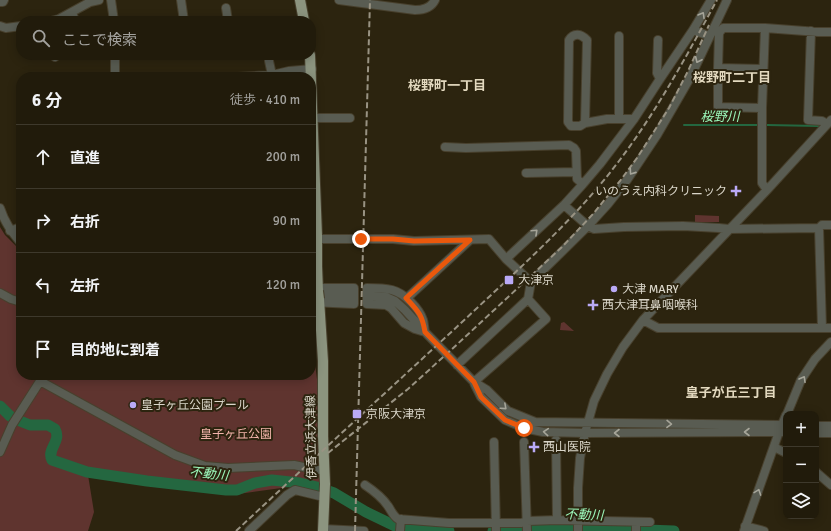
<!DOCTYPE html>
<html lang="ja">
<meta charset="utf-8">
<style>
body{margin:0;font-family:Signika,"Noto Sans JP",sans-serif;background:#292414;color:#f1f3f6}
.controls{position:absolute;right:12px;bottom:12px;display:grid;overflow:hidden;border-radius:8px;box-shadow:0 2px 10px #0003}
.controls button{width:36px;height:36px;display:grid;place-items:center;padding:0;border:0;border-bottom:1px solid #3e392c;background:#211b0b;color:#f1f3f6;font:20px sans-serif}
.stop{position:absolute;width:12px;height:12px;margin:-9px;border:3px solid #ea580c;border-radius:50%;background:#fff}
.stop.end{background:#ea580c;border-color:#fff;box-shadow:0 1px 4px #0008}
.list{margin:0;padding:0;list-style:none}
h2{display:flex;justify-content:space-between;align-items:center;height:52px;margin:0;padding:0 16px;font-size:17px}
h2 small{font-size:13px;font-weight:400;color:#a2a19d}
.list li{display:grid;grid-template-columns:26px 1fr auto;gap:12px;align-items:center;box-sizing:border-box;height:64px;padding:0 16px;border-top:1px solid #3e392c}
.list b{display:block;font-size:15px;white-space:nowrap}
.list em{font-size:13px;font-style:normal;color:#a2a19d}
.icon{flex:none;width:22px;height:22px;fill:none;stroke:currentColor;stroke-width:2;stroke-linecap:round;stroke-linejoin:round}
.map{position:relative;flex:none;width:831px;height:531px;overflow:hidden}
.search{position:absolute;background:#211b0b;box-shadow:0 2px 10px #0003;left:16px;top:16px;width:300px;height:44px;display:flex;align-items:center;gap:10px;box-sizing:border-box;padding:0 14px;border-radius:16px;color:#a2a19d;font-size:15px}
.panel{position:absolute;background:#211b0b;box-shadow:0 2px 10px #0003;left:16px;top:72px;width:300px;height:308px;border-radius:16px}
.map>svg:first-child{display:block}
.green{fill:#5f342f}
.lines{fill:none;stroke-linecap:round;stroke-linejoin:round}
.stream{stroke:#246740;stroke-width:2}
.river{stroke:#246740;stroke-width:11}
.minor-casing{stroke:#48402d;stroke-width:10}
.major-casing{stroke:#48402d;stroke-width:12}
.minor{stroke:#595c52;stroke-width:8}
.major{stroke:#8c947f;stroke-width:10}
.rail{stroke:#999383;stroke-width:2;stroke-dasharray:6 3;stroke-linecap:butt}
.major-bridge-casing{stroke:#48402d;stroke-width:12;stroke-linecap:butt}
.major-bridge{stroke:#8c947f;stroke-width:10}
.oneway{stroke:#a6a599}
.route{stroke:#ea580c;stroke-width:5}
.poi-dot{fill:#baaaf6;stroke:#2c240f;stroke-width:1.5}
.labels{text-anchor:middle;stroke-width:4;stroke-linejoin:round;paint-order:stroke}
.poi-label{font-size:12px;fill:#dad6c9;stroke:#2c240f;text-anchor:start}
.park-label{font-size:12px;fill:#f2b4ab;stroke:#2c240f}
.street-label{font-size:12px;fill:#dad6c9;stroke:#2c240f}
.neighbourhood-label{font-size:13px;font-weight:bold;fill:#e3d9bf;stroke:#2c240f}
.water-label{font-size:13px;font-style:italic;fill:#9cf9bb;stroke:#2c240f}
</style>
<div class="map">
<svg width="831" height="531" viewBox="0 0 831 531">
<rect width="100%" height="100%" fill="#2c240f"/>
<path class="green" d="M 695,215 L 719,216 L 719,222 L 695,222 Z
M 0,227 L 5,235 L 21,251 L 21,375 L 311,375 L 311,333 L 317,379 L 319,439 L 322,492 L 296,486 L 238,494 L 88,475 L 94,512 L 88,531 L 0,531 Z
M 564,322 L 574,331 L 560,330 L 561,323 Z"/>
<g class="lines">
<path class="stream" d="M 684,125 L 757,125
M 767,125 L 819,126"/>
<path class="river" d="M 0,406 L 10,416 L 15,419 L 30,425 L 48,425 L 55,429 C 62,442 46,449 52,460 L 87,472 L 147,481 L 226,490 L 237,490 L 242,488 L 255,483 L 272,480 L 300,483 L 317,487 L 334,493 L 366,512 L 395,526 L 407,529 L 449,531
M 493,531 L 562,527 L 674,531"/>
<g class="minor-casing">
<path id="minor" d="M 111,0 L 114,21
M 181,0 L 184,21
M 339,0 L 415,10 C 423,10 431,8 435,0
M 0,2 L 3,2 L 4,0
M 226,8 L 228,21
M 72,12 L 75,21
M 51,21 L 59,19 L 90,2 L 99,0
M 0,26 L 6,28 L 21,26
M 693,30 L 709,36
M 715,31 L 719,33 L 723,28 L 765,28
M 811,31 L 808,120 L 822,121 L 827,124
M 719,33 L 718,68 L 718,107 L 762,108
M 619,36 L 619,118
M 658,40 L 657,73 L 660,79
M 115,55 L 115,77
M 269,55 L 269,61 L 272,75
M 55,57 L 56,55
M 718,68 L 763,69
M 238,77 L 272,75 L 289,71 L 312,69
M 313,118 L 350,118
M 585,123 L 580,126 L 571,126 L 568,122 L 569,40 C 574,32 581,34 587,40 L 585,123 L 607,119 L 634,119
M 445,147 L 466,148 L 569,145 L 574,148 L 576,151 L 577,179 L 583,184
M 526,173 L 576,172
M 767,190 L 762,183 L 762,108 L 765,28 L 818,32 L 831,32
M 564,205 L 588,226 L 594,229 L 624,227 L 683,226 L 719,228 L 729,229 L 819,228 L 822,225 L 831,225
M 0,208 C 5,223 11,231 21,243
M 819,228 L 822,328
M 10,231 L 21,227
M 311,239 L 393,239 L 414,241 L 489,239 L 506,259 L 531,282
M 506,259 L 564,205 L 583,184 L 600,164 L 634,119 L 660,79 L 693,30 L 711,0
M 311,288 L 354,288 L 354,304 L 311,302
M 367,288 C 375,288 384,288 392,290 C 404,293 419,308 423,320 C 424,323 424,328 425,332 L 415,329 L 404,323 L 391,308 L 386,305 L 367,304 Z
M 0,293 L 11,299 L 21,302
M 324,295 L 351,296
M 369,296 L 386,297 L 395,301 L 405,310 L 425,332 L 474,382 L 487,390 L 508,411 L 535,422 L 786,425
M 407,298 L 470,240
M 643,320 L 658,328 L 831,328
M 457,365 L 528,299 L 531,282 L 588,226 L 608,204 L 627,180 L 657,135 L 690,78 L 727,0
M 40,381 L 175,455 L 205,466 L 228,468 L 294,465 L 317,470 L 324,470
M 474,382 L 546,319 L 528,299
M 474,383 L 481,397 L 505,420 L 524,428 L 543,432 L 585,433 L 786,432
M 787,414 L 801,380 L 815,359 L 831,342
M 816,426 L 831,426
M 816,433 L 831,433
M 494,442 L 496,531
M 524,442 L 527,531
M 774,447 L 786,453
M 0,452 L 12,425 L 44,375
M 816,472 L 831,485
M 365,485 C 374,491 382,497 388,506 C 391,510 393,516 398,519 L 449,523 L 521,523 L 527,521 L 557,520 L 556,440
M 557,520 L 650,522
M 745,526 L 764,531
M 323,529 L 364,531
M 249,531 L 287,495 L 295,490 L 324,497
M 400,531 L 401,519
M 578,531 L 578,488 L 580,458 L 585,433 L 594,401 L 607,374 L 623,347 L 643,320 L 767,190 L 831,120
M 636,531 L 636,522
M 744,531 L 779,432 L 786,415"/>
</g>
<g class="major-casing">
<path id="major" d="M 300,0 L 304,21
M 310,55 L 317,236 L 317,266 L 318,291
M 319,299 L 323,361 L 323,436 L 325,484 L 323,531"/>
</g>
<use href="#minor" class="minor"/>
<use href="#major" class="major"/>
<path class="rail" d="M 328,453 L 408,389 L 451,350 L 562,247 L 593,214 L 620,181 L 637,158 L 669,108 L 688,71 L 709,25
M 236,531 C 310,462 385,393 460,324 C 515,272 573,222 619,161 C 657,111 687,55 717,0
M 355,531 L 370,0"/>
<g class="major-bridge-casing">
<path id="major-bridge" d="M 318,291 L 319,299"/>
</g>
<use href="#major-bridge" class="major-bridge"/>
</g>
<defs><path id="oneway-chevron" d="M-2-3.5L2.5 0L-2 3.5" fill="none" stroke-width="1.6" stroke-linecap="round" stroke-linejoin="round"/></defs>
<g class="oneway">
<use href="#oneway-chevron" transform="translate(702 15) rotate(-60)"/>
<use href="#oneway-chevron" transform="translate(698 60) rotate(115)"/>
<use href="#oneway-chevron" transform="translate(632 172) rotate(125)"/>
<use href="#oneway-chevron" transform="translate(535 232) rotate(-43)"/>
<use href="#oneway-chevron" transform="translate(803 379) rotate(-60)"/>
<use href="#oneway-chevron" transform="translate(504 407) rotate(42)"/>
<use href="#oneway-chevron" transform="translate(669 424) rotate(1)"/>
<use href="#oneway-chevron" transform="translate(546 432) rotate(-175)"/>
<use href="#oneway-chevron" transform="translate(747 432) rotate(180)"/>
<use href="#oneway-chevron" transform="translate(617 433) rotate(180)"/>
<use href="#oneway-chevron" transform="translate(758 492) rotate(-70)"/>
</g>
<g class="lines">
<path class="route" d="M 361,239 L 393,239 L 414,241 L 470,240 L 406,298 C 418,311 422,314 425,332 L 474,382 L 481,397 L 505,420 L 524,428"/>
</g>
<g class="poi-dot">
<path d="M734 185h4v4h4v4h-4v4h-4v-4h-4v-4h4z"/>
<rect x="504" y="275" width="10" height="10" rx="2"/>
<circle cx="614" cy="289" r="4"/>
<path d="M591 299h4v4h4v4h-4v4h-4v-4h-4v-4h4z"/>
<circle cx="133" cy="405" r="4"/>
<rect x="352" y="409" width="10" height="10" rx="2"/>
<path d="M532 441h4v4h4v4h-4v4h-4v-4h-4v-4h4z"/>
</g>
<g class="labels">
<g class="poi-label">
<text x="727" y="195" text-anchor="end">いのうえ内科クリニック</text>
<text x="518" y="284">大津京</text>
<text x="622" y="293">大津 MARY</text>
<text x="602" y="309">西大津耳鼻咽喉科</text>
<text x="141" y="409">皇子ヶ丘公園プール</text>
<text x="366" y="418">京阪大津京</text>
<text x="543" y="451">西山医院</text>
</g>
<g class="park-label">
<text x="236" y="438">皇子ヶ丘公園</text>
</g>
<g class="street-label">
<text transform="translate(311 437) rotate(-91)" y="4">伊香立浜大津線</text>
</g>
<g class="neighbourhood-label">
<text x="732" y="82">桜野町二丁目</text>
<text x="447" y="90">桜野町一丁目</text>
<text x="731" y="397">皇子が丘三丁目</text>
</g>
<g class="water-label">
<text x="720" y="121">桜野川</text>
<text transform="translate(209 473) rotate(6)" y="5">不動川</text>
<text transform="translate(584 514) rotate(2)" y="5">不動川</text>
</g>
</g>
</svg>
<div class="controls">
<button>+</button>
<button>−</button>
<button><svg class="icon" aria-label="layers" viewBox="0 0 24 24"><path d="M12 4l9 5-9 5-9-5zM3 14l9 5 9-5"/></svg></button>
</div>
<div class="stop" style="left:524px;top:428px"></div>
<div class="stop end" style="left:361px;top:239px"></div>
<div class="search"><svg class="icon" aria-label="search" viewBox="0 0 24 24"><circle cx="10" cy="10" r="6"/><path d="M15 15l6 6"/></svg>ここで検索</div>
<section class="panel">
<h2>6 分<small>徒歩 · 410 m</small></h2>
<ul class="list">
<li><svg class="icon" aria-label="ahead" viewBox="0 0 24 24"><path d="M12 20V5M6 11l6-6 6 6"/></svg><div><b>直進</b></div><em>200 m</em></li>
<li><svg class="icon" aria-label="right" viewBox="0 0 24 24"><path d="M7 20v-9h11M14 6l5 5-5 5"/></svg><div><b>右折</b></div><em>90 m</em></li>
<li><svg class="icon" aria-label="left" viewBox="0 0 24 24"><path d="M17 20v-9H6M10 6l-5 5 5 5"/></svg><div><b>左折</b></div><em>120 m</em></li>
<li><svg class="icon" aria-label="arrive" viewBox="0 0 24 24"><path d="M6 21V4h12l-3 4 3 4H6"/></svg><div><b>目的地に到着</b></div></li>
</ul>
</section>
</div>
